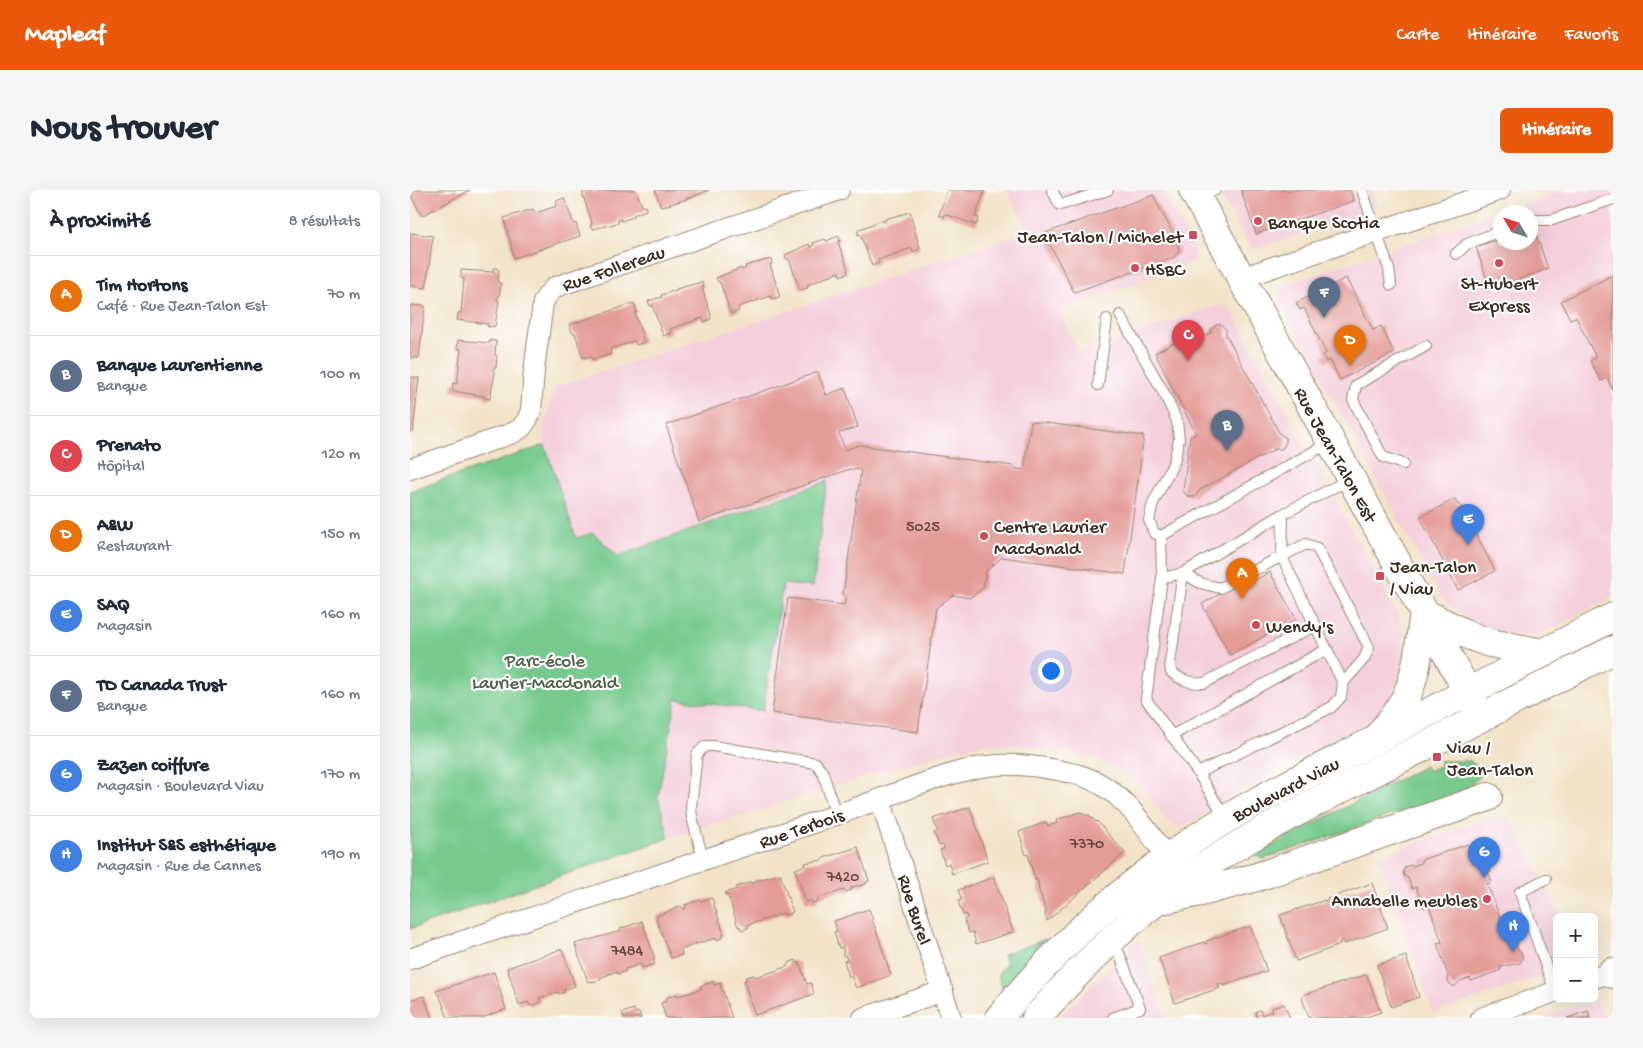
<!DOCTYPE html>
<html lang="fr">
<meta charset="utf-8">
<style>
body{margin:0;font-family:"Gochi Hand",sans-serif;background:#f6f6f7;color:#1f2937}
.controls{position:absolute;right:15px;bottom:15px;display:grid;overflow:hidden;border-radius:8px;box-shadow:0 5px 20px #0002}
.controls button{width:45px;height:45px;display:grid;place-items:center;padding:0;border:0;border-bottom:1px solid #e0e1e3;background:#fff;color:#1f2937;font:25px sans-serif}
.compass{position:absolute;left:1083px;top:15px;width:45px;height:45px;border-radius:50%;background:#fff;box-shadow:0 5px 20px #0002;rotate:309deg}
.you{position:absolute;left:640px;top:480px;width:18px;height:18px;margin:-12px;border:4px solid #fff;border-radius:50%;background:#1a73e8;box-shadow:0 0 0 8px #1a73e833}
.badge{display:grid;place-items:center;width:32px;height:32px;border-radius:50%;background:#ea580c;color:#fff;font-size:16px;font-weight:700}
.pin{position:absolute;translate:-50% -41px;filter:drop-shadow(0 1px 2px #0008)}
.pin::after{content:'';position:absolute;top:26px;width:18px;height:15px;background:inherit;clip-path:polygon(0 0,100% 0,50% 100%)}
.list{margin:0;padding:0;list-style:none}
h2{display:flex;justify-content:space-between;align-items:center;height:65px;margin:0;padding:0 20px;font-size:21px}
h2 small{font-size:16px;font-weight:400;color:#747a83}
.list li{display:grid;grid-template-columns:32px 1fr auto;gap:15px;align-items:center;box-sizing:border-box;height:80px;padding:0 20px;border-top:1px solid #e0e1e3}
.list b{display:block;font-size:19px;white-space:nowrap}
.list p{margin:0;font-size:16px;white-space:nowrap;color:#747a83}
.list em{font-size:16px;font-style:normal;color:#747a83}
.map{position:relative;flex:none;width:1203px;height:828px;overflow:hidden;border-radius:8px}
header{display:flex;align-items:center;gap:30px;box-sizing:border-box;height:70px;padding:0 25px;background:#ea580c;color:#fff}
header strong{font-size:24px}
nav{display:flex;gap:28px;margin-inline-start:auto;font-size:18px}
.intro{display:flex;align-items:center;justify-content:space-between;box-sizing:border-box;height:120px;padding:0 30px}
h1{margin:0;font-size:35px}
.button{padding:12px 22px;border-radius:8px;background:#ea580c;color:#fff;font-size:18px;font-weight:700}
main{display:flex;gap:30px;padding:0 30px}
aside{flex:1;background:#fff;border-radius:8px;box-shadow:0 5px 20px #0002}
.map>svg:first-child{display:block}
.built{fill:#f4cfdc;fill-rule:evenodd}
.green{fill:#76ca8d;stroke:#587a56}
.building{fill:#e49c98}
.lines{fill:none;stroke-linecap:round;stroke-linejoin:round}
.lane-casing{stroke:#968673;stroke-width:12}
.street-casing{stroke:#968673;stroke-width:22}
.secondary-casing{stroke:#968673;stroke-width:30}
.lane{stroke:#fff;stroke-width:10}
.street{stroke:#fff;stroke-width:20}
.secondary{stroke:#fff;stroke-width:28}
.poi-dot{fill:#d1495b;stroke:#fff;stroke-width:2}
.labels{text-anchor:middle;stroke-width:4.5;stroke-linejoin:round;paint-order:stroke}
.number-label{font-size:16px;fill:#65463c}
.poi-label{font-size:19px;fill:#3b2a1e;stroke:#fff;text-anchor:start}
.street-label{font-size:19px;fill:#3b2a1e;stroke:#fff}
.park-label{font-size:19px;fill:#506245;stroke:#fff}
</style>
<header>
<strong>Mapleaf</strong>
<nav><a>Carte</a><a>Itinéraire</a><a>Favoris</a></nav>
</header>
<div class="intro"><h1>Nous trouver</h1><a class="button">Itinéraire</a></div>
<main>
<aside>
<h2>À proximité<small>8 résultats</small></h2>
<ul class="list">
<li><span class="badge" style="background:#e8710a">A</span><div><b>Tim Hortons</b><p>Café · Rue Jean-Talon Est</p></div><em>70 m</em></li>
<li><span class="badge" style="background:#5c6f8a">B</span><div><b>Banque Laurentienne</b><p>Banque</p></div><em>100 m</em></li>
<li><span class="badge" style="background:#e0444e">C</span><div><b>Prenato</b><p>Hôpital</p></div><em>120 m</em></li>
<li><span class="badge" style="background:#e8710a">D</span><div><b>A&amp;W</b><p>Restaurant</p></div><em>150 m</em></li>
<li><span class="badge" style="background:#3f7fe0">E</span><div><b>SAQ</b><p>Magasin</p></div><em>160 m</em></li>
<li><span class="badge" style="background:#5c6f8a">F</span><div><b>TD Canada Trust</b><p>Banque</p></div><em>160 m</em></li>
<li><span class="badge" style="background:#3f7fe0">G</span><div><b>Zazen coiffure</b><p>Magasin · Boulevard Viau</p></div><em>170 m</em></li>
<li><span class="badge" style="background:#3f7fe0">H</span><div><b>Institut S&amp;S esthétique</b><p>Magasin · Rue de Cannes</p></div><em>190 m</em></li>
</ul>
</aside>
<div class="map">
<svg width="1203" height="828" viewBox="0 0 1203 828">
<rect width="100%" height="100%" fill="#fff"/>
<filter id="ink" filterUnits="userSpaceOnUse"><feTurbulence type="fractalNoise" baseFrequency=".02" numOctaves="2"/><feDisplacementMap in="SourceGraphic" scale="10" xChannelSelector="R" yChannelSelector="G"/><feConvolveMatrix kernelMatrix="1 2 1 2 8 2 1 2 1" color-interpolation-filters="sRGB"/></filter>
<filter id="wash" filterUnits="userSpaceOnUse"><feTurbulence type="fractalNoise" baseFrequency=".0096" numOctaves="4" result="noise"/><feDisplacementMap in="SourceGraphic" scale="20" xChannelSelector="R" yChannelSelector="G"/><feGaussianBlur stdDeviation="1.12" result="paint"/><feColorMatrix in="noise" values="0 0 0 0 0 0 0 0 0 0 0 0 0 0 0 0 0 1.4 0 .05"/><feComposite in="paint" operator="in"/></filter>
<g filter="url(#wash)">
<rect width="100%" height="100%" fill="#f2e3c8"/>
<path class="built" d="M 597,0 L 752,0 L 782,55 L 785,71 L 649,121 L 669,162 L 711,149 L 809,115 L 814,115 L 822,121 L 988,425 L 993,450 L 993,464 L 991,481 L 986,498 L 970,522 L 946,540 L 870,579 L 774,636 L 769,637 L 759,633 L 730,594 L 702,576 L 686,568 L 605,555 L 579,553 L 552,558 L 486,577 L 259,648 L 248,607 L 266,509 L 353,521 L 373,393 L 403,397 L 417,291 L 208,366 L 183,343 L 166,349 L 132,244 L 145,197 L 618,42 Z
M 808,0 L 961,0 L 967,18 L 849,58 L 843,58 L 836,50 Z
M 1156,0 L 1203,0 L 1203,407 L 1135,442 L 1121,445 L 1104,445 L 1088,441 L 1068,434 L 1051,424 L 1036,412 L 1027,400 L 869,110 L 868,106 L 870,100 L 877,94 ZM 1090,22 L 1120,22 L 1120,52 L 1090,52 Z
M 1090,627 L 1098,628 L 1104,635 L 1152,727 L 1147,727 L 1147,781 L 1023,823 L 968,666 L 1053,637 Z
M 729,751 L 755,828 L 649,828 L 721,755 Z
M 1177,812 L 1185,814 L 1189,816 L 1194,828 L 1131,828 Z"/>
<path class="green" d="M 135,255 L 166,348 L 183,343 L 208,366 L 417,291 L 403,397 L 373,394 L 353,521 L 266,509 L 248,607 L 259,648 L 0,739 L 0,301 Z
M 1029,571 L 1059,571 C 1065,573 1068,577 1071,582 L 1068,588 L 1062,593 L 1064,596 L 1052,601 L 854,669 L 846,666 L 851,662 L 877,647 L 1009,579 L 1015,576 L 1018,581 L 1031,575 Z
M 637,749 L 592,799 L 588,783 L 596,774 L 593,764 Z"/>
<g id="blocks">
<path class="building" d="M 0,0 L 60,0 L 12,26 L 0,4 Z
M 179,0 L 181,0 L 182,3 L 191,0 L 226,0 L 232,16 L 236,17 L 236,20 L 223,25 L 224,27 L 211,31 L 211,29 L 208,30 L 208,33 L 183,39 L 180,37 L 182,33 L 173,6 L 173,2 Z
M 245,0 L 299,0 L 280,8 L 279,7 L 276,8 L 277,9 L 251,17 Z
M 537,0 L 575,0 L 565,27 L 569,28 L 566,35 L 535,24 L 534,27 L 529,25 Z
M 833,0 L 940,0 L 944,11 L 846,44 L 831,1 Z
M 743,5 L 768,53 L 769,63 L 763,68 L 664,102 L 638,51 L 635,43 Z
M 154,8 L 164,34 L 166,33 L 170,46 L 104,68 L 94,28 L 123,19 L 125,23 L 147,16 L 146,11 Z
M 500,22 L 503,26 L 501,27 L 510,59 L 503,62 L 502,58 L 468,70 L 469,73 L 462,76 L 450,44 L 448,45 L 448,40 L 472,30 L 473,32 L 476,31 L 475,29 Z
M 1124,38 L 1138,79 L 1080,99 L 1066,57 L 1086,50 L 1085,46 L 1090,45 L 1090,52 L 1120,52 L 1120,39 Z
M 0,43 L 23,46 L 16,98 L 0,96 Z
M 429,46 L 430,51 L 428,52 L 438,79 L 437,79 L 438,83 L 430,86 L 429,82 L 397,95 L 398,98 L 390,100 L 379,69 L 376,69 L 375,65 L 399,54 L 400,57 L 404,55 L 403,53 L 415,49 L 416,51 Z
M 361,69 L 362,74 L 360,74 L 370,107 L 362,109 L 361,106 L 328,117 L 329,121 L 321,124 L 310,92 L 308,92 L 306,88 L 331,78 L 332,80 L 336,78 L 335,76 Z
M 83,78 L 87,78 L 89,81 L 88,93 L 91,93 L 89,107 L 87,108 L 87,110 L 89,110 L 85,136 L 78,137 L 78,134 L 47,130 L 48,123 L 51,123 L 54,89 L 51,88 L 51,80 L 83,82 Z
M 1203,85 L 1203,200 L 1197,188 L 1191,191 L 1180,171 L 1186,168 L 1166,127 L 1160,129 L 1151,111 Z
M 936,88 L 963,140 L 971,136 L 984,163 L 930,190 L 920,170 L 916,172 L 913,165 L 916,163 L 894,118 L 890,120 L 886,113 Z
M 292,92 L 294,97 L 292,98 L 301,125 L 300,125 L 301,129 L 294,132 L 292,128 L 260,139 L 261,143 L 253,146 L 242,115 L 240,116 L 238,111 L 252,107 L 251,105 L 263,101 L 265,102 L 267,101 L 266,99 Z
M 224,113 L 227,122 L 225,123 L 234,152 L 226,155 L 225,151 L 200,159 L 201,164 L 183,170 L 181,166 L 173,168 L 165,143 L 163,144 L 159,135 Z
M 0,115 L 15,116 L 9,168 L 0,168 Z
M 808,134 L 811,135 L 816,139 L 816,145 L 870,244 L 876,248 L 876,253 L 872,259 L 865,259 L 790,300 L 785,307 L 782,307 L 776,305 L 773,301 L 780,247 L 786,244 L 745,163 L 778,145 L 780,149 L 793,143 L 795,146 L 801,143 L 801,139 Z
M 48,150 L 80,153 L 80,150 L 86,151 L 85,165 L 87,166 L 86,178 L 84,178 L 83,180 L 83,182 L 85,182 L 80,209 L 74,208 L 74,206 L 42,201 L 43,193 L 47,194 L 49,176 L 51,159 L 47,159 Z
M 408,182 L 416,205 L 435,198 L 448,237 L 429,243 L 435,260 L 449,255 L 604,276 L 603,278 L 614,280 L 621,231 L 734,246 L 715,384 L 592,367 L 576,381 L 573,398 L 560,408 L 543,405 L 526,418 L 508,542 L 362,523 L 378,408 L 434,415 L 436,406 L 433,405 L 451,280 L 440,279 L 289,332 L 256,235 Z
M 0,187 L 9,188 L 3,242 L 0,241 Z
M 1045,309 L 1048,315 L 1050,314 L 1085,381 L 1048,400 L 1010,327 Z
M 860,382 L 886,429 L 820,465 L 792,414 L 837,389 L 839,393 Z
M 560,617 L 578,671 L 542,684 L 539,673 L 535,675 L 530,660 L 534,659 L 533,655 L 529,656 L 524,643 L 528,641 L 523,629 Z
M 670,622 L 677,626 L 678,624 L 686,632 L 687,631 L 715,663 L 637,731 L 635,723 L 636,721 L 628,697 L 629,697 L 627,689 L 625,690 L 618,664 L 616,665 L 609,642 L 636,632 L 638,636 L 647,633 L 646,630 Z
M 1075,649 L 1080,656 L 1078,660 L 1082,669 L 1077,671 L 1081,681 L 1078,682 L 1082,692 L 1077,694 L 1092,732 L 1096,730 L 1100,742 L 1103,742 L 1107,753 L 1105,754 L 1108,760 L 1111,763 L 1113,768 L 1110,773 L 1090,777 L 1091,780 L 1061,791 L 1060,788 L 1050,791 L 1044,797 L 1039,793 L 1037,789 L 1038,785 L 1027,753 L 1032,752 L 1019,716 L 1014,718 L 1006,697 L 1002,699 L 998,688 L 994,686 L 993,681 L 995,677 L 1000,675 L 1003,676 L 1011,673 L 1011,670 L 1058,654 L 1059,657 Z
M 448,657 L 459,691 L 456,692 L 456,694 L 450,696 L 449,695 L 441,698 L 442,700 L 435,702 L 434,700 L 420,704 L 408,708 L 408,711 L 402,713 L 401,710 L 396,712 L 385,679 L 396,675 L 395,673 L 412,670 L 413,668 Z
M 371,684 L 372,686 L 371,687 L 383,722 L 375,726 L 374,723 L 338,735 L 338,738 L 331,740 L 330,736 L 328,737 L 318,705 L 316,706 L 315,703 L 327,699 L 326,697 L 341,692 L 342,694 L 345,693 L 344,691 Z
M 584,687 L 603,742 L 566,754 L 563,742 L 559,743 L 554,730 L 557,728 L 556,724 L 553,725 L 548,711 L 552,710 L 548,700 Z
M 962,693 L 978,738 L 934,754 L 933,750 L 929,752 L 930,755 L 886,771 L 870,725 L 915,710 L 916,712 L 918,711 L 917,709 Z
M 302,708 L 314,745 L 312,746 L 312,748 L 306,750 L 305,748 L 287,754 L 285,752 L 286,754 L 271,760 L 272,765 L 261,768 L 246,729 L 247,726 L 271,716 L 272,719 L 274,719 L 276,718 L 275,715 L 290,710 L 290,711 Z
M 459,719 L 481,785 L 446,798 L 442,787 L 439,787 L 434,771 L 437,770 L 436,766 L 433,766 L 433,757 L 429,758 L 424,742 L 427,741 L 424,731 Z
M 232,731 L 245,769 L 243,769 L 245,774 L 232,778 L 231,774 L 215,779 L 216,781 L 207,784 L 207,782 L 204,782 L 190,788 L 190,790 L 182,792 L 182,791 L 178,792 L 165,754 L 211,741 L 210,739 Z
M 840,736 L 857,781 L 813,796 L 812,793 L 808,794 L 810,798 L 765,813 L 749,768 L 794,752 L 795,754 L 797,753 L 796,751 Z
M 152,759 L 165,796 L 154,800 L 155,802 L 148,804 L 148,802 L 129,808 L 131,812 L 120,816 L 118,812 L 109,815 L 97,778 Z
M 996,766 L 1009,807 L 981,817 L 967,775 Z
M 386,770 L 387,773 L 389,772 L 397,794 L 401,793 L 404,804 L 345,825 L 334,791 L 336,790 L 336,787 L 344,785 L 345,787 L 362,782 L 378,776 L 378,773 Z
M 84,782 L 96,819 L 72,828 L 38,828 L 29,804 L 28,805 L 26,801 Z
M 955,785 L 957,785 L 969,819 L 970,818 L 971,822 L 954,828 L 899,828 L 892,808 L 893,807 L 893,805 Z
M 303,792 L 304,795 L 310,793 L 322,828 L 256,828 L 251,813 L 256,811 L 256,808 L 267,804 L 268,806 L 279,803 L 292,799 L 290,796 Z
M 14,806 L 22,828 L 0,828 L 0,810 Z
M 874,814 L 880,828 L 847,828 L 845,822 L 850,820 L 852,825 L 863,821 L 862,818 Z
M 224,819 L 225,823 L 229,822 L 231,828 L 214,828 L 212,823 Z
M 1178,821 L 1180,828 L 1157,828 Z"/>
</g>
</g>
<g filter="url(#ink)">
<use href="#blocks" fill-opacity="0" stroke="#968673" stroke-width="1"/>
<g class="lines">
<g class="lane-casing">
<path id="lane" d="M 642,0 L 650,15 L 698,0
M 952,0 L 979,79 L 981,95
M 788,9 L 805,0
M 1120,30 L 1142,30 L 1203,9
M 1046,64 L 1057,54 L 1090,41
M 710,125 L 755,205 L 767,231 L 769,249 L 764,272 L 743,313 L 739,330 L 744,343 L 751,346
M 688,195 L 697,129
M 993,274 L 973,267 L 943,210 L 946,195 L 1016,156
M 752,388 L 751,346 L 919,253
M 906,435 L 794,493 C 781,493 772,491 761,482 L 760,473 L 773,383 L 790,393 L 810,398 L 896,354 L 907,358 L 959,457 L 954,469 L 933,493
M 761,546 L 917,459
M 788,583 L 922,517 L 931,507 L 933,493 L 872,367 L 873,324
M 815,627 L 788,583 L 736,509 L 752,388 L 773,383 L 873,324 L 940,289
M 293,669 L 282,627 L 281,617 L 287,564 L 295,556 L 303,556 L 406,573 L 413,583 L 426,625
M 1136,689 L 1110,702 L 1145,802
M 699,753 L 709,763 L 730,818 L 703,828"/>
</g>
<g class="street-casing">
<path id="street" d="M 831,88 L 1090,0
M 0,279 L 103,243 L 111,238 L 117,230 L 121,221 L 124,180 L 133,113 L 136,107 L 145,97 L 429,0
M 470,609 L 541,828
M 0,769 C 132,724 265,679 397,635 C 423,626 449,617 475,607 C 509,595 543,581 578,576 C 605,572 642,578 669,585 C 711,597 733,634 757,668
M 1184,788 L 1203,782
M 453,828 L 533,801
M 1071,828 L 1147,801"/>
</g>
<g class="secondary-casing">
<path id="secondary" d="M 783,0 L 1066,517
M 1014,423 L 1058,445 L 1080,453 L 1134,463
M 970,544 C 980,531 992,518 998,502 C 1008,478 1010,449 1014,423
M 755,709 L 791,702 L 847,687 L 1078,607
M 1202,782 L 1203,784
M 589,828 C 641,764 702,706 770,659 C 831,616 899,584 965,550 C 1044,510 1123,468 1203,427
M 626,828 C 670,778 718,730 773,691 C 838,645 909,610 980,574 C 1055,536 1129,498 1203,460"/>
</g>
<use href="#lane" class="lane"/>
<use href="#street" class="street"/>
<use href="#secondary" class="secondary"/>
</g>
</g>
<g class="poi-dot">
<circle cx="848" cy="31" r="5"/>
<rect x="778" y="40" width="10" height="10" rx="2.5"/>
<circle cx="1089" cy="73" r="5"/>
<circle cx="725" cy="78" r="5"/>
<circle cx="574" cy="346" r="5"/>
<rect x="965" y="381" width="10" height="10" rx="2.5"/>
<circle cx="846" cy="435" r="5"/>
<rect x="1022" y="562" width="10" height="10" rx="2.5"/>
<circle cx="1077" cy="709" r="5"/>
</g>
<g class="labels">
<g class="number-label">
<text x="513" y="341">5025</text>
<text x="677" y="658">7370</text>
<text x="433" y="691">7420</text>
<text x="217" y="765">7484</text>
</g>
<g class="poi-label">
<text x="858" y="38">Banque Scotia</text>
<text x="773" y="52" text-anchor="end">Jean-Talon / Michelet</text>
<text x="735" y="85">HSBC</text>
<text x="1089" y="99" text-anchor="middle">St-Hubert<tspan x="1089" dy="22">Express</tspan></text>
<text x="584" y="342">Centre Laurier<tspan x="584" dy="22">Macdonald</tspan></text>
<text x="980" y="382">Jean-Talon<tspan x="980" dy="22">/ Viau</tspan></text>
<text x="856" y="442">Wendy's</text>
<text x="1037" y="563">Viau /<tspan x="1037" dy="22">Jean-Talon</tspan></text>
<text x="1067" y="716" text-anchor="end">Annabelle meubles</text>
</g>
<g class="street-label">
<text transform="translate(203 77) rotate(-19)" y="7">Rue Follereau</text>
<text transform="translate(927 264) rotate(61)" y="7">Rue Jean-Talon Est</text>
<text transform="translate(875 598) rotate(-28)" y="7">Boulevard Viau</text>
<text transform="translate(391 637) rotate(-19)" y="7">Rue Terbois</text>
<text transform="translate(506 719) rotate(72)" y="7">Rue Burel</text>
</g>
<g class="park-label">
<text x="135" y="476">Parc-école<tspan x="135" dy="22">Laurier-Macdonald</tspan></text>
</g>
</g>
</svg>
<div class="controls">
<button>+</button>
<button>−</button>
</div>
<svg class="compass" viewBox="-18 -18 36 36"><path d="M0-13l5 13h-10z" fill="#e53935"/><path d="M0 13l5-13h-10z" fill="#747a83"/></svg>
<div class="you"></div>
<div class="pin badge" style="left:832px;top:409px;background:#e8710a">A</div>
<div class="pin badge" style="left:817px;top:261px;background:#5c6f8a">B</div>
<div class="pin badge" style="left:778px;top:171px;background:#e0444e">C</div>
<div class="pin badge" style="left:940px;top:176px;background:#e8710a">D</div>
<div class="pin badge" style="left:1058px;top:355px;background:#3f7fe0">E</div>
<div class="pin badge" style="left:914px;top:128px;background:#5c6f8a">F</div>
<div class="pin badge" style="left:1074px;top:688px;background:#3f7fe0">G</div>
<div class="pin badge" style="left:1103px;top:762px;background:#3f7fe0">H</div>
</div>
</main>
